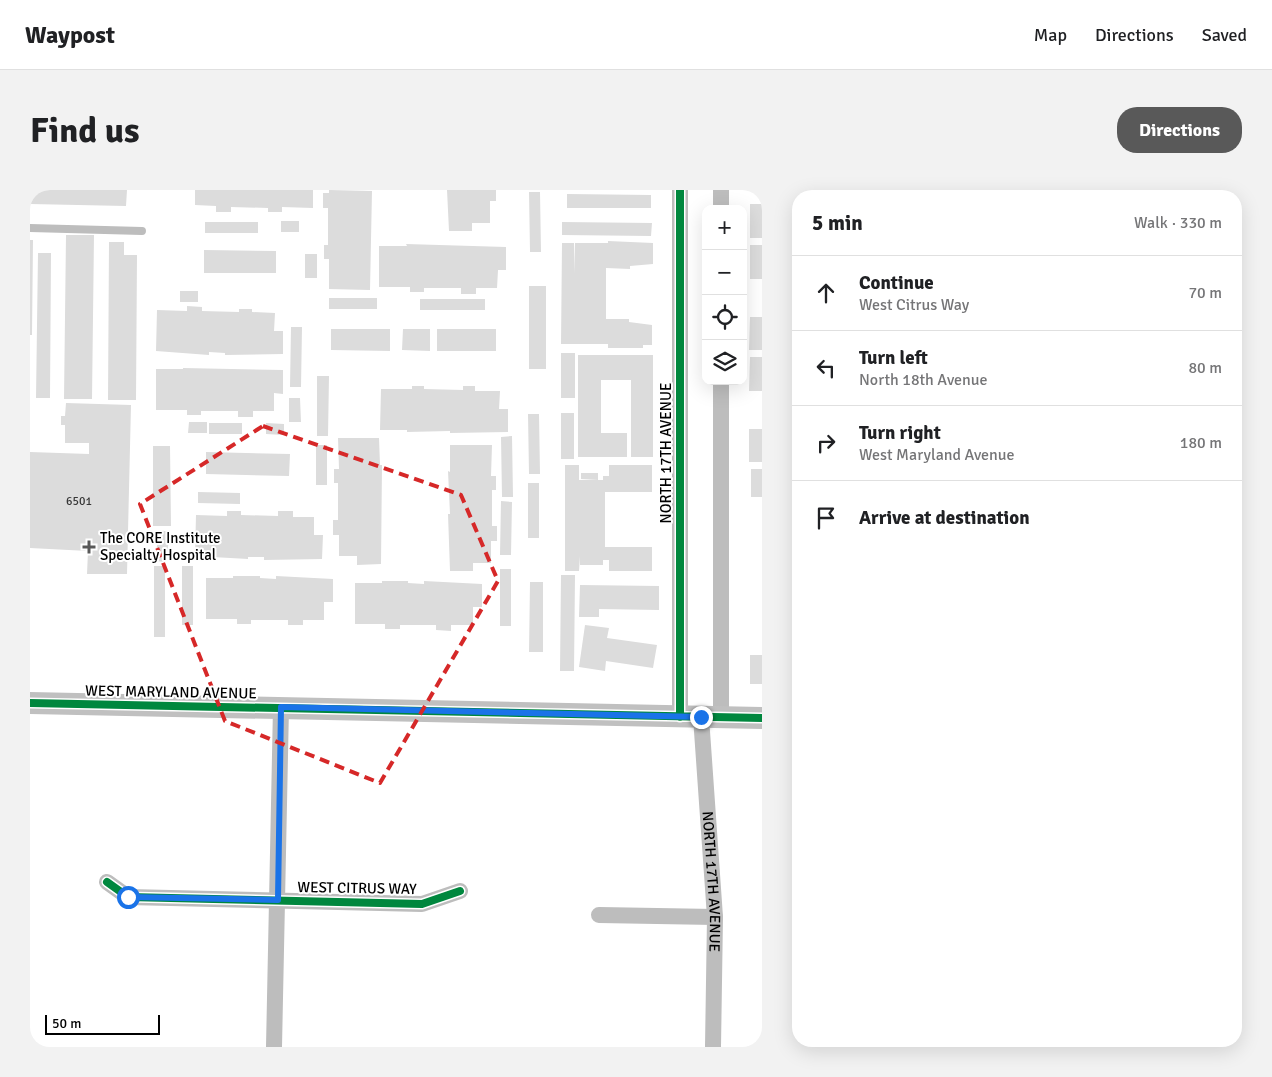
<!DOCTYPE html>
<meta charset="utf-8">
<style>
body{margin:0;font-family:Signika,sans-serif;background:#f2f2f2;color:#202124}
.controls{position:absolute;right:15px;top:15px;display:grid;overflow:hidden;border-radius:10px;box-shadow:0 5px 20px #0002}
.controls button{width:45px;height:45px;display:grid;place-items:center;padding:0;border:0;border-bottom:1px solid #e0e0e0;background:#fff;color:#202124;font:25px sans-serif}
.scale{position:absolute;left:15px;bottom:12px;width:115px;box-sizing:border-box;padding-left:5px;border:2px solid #000;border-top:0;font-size:14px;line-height:18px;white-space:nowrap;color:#000;-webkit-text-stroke:4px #fff;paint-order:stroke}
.stop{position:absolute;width:15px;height:15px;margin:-11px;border:4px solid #1a73e8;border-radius:50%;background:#fff}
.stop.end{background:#1a73e8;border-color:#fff;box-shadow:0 1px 5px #0008}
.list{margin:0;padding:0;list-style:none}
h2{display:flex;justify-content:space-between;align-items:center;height:65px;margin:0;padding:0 20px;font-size:21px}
h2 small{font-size:16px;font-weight:400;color:#757577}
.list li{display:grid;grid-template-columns:32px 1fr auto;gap:15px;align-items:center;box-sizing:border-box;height:75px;padding:0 20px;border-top:1px solid #e0e0e0}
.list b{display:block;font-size:19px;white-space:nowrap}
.list p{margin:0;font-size:16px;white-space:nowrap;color:#757577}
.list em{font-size:16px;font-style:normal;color:#757577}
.icon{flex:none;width:28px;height:28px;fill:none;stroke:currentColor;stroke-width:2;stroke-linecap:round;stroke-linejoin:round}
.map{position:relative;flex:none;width:732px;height:857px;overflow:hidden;border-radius:20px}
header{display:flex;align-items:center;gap:30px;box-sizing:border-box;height:70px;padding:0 25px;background:#fff;border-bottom:1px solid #e0e0e0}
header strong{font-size:24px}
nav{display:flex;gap:28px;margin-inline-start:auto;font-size:18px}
.intro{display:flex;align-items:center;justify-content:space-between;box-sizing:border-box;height:120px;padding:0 30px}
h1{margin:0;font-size:35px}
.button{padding:12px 22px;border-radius:20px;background:#595959;color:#fff;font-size:18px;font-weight:700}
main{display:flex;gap:30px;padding:0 30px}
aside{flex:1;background:#fff;border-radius:20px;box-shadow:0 5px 20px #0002}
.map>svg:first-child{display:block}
.building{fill:#dcdcdc}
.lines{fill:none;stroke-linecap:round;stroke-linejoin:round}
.lane{stroke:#bdbdbd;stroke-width:8}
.street{stroke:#bdbdbd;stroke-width:16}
.secondary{stroke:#c0c0c0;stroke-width:22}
.cycleway-casing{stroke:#fff;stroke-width:11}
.cycleway{stroke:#00873e;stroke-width:8}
.route{stroke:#1a73e8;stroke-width:6}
.marked{fill:none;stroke:#d62828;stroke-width:4;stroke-dasharray:10 6;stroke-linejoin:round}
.poi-dot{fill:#595959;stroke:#fff;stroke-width:2}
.labels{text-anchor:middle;stroke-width:4;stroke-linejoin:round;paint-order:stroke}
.number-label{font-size:12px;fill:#373737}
.street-label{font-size:15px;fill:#000;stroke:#fff}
.poi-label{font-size:15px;fill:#000;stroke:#fff;text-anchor:start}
</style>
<header>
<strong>Waypost</strong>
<nav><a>Map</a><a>Directions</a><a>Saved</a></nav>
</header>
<div class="intro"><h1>Find us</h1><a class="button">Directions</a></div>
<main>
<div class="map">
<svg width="732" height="857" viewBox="0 0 732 857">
<rect width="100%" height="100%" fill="#fff"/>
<path class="building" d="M 0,0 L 97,0 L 96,16 L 0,14 Z
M 165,0 L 283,0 L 283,18 L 252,17 L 252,22 L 238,22 L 238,18 L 201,17 L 201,22 L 186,22 L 186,16 L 165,15 Z
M 299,0 L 342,1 L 340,100 L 299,99 L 299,69 L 294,69 L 294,55 L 298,55 L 298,18 L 293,18 L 293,3 L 299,3 Z
M 417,0 L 466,0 L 466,11 L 460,11 L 460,33 L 442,33 L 442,41 L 419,41 Z
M 499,2 L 510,2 L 511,62 L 500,62 Z
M 537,4 L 621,5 L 621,18 L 537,18 Z
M 720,14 L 732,14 L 732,48 L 720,48 Z
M 251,31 L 269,31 L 269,42 L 251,42 Z
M 175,32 L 228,32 L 228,43 L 175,43 Z
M 532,32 L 622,33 L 621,46 L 532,45 Z
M 36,45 L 64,45 L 62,209 L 34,209 Z
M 0,50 L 3,50 L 2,145 L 0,145 Z
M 578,51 L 623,53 L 623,74 L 600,76 L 600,79 L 576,78 L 576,129 L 599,129 L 599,132 L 622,135 L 622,155 L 613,155 L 613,158 L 578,158 L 578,154 L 531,154 L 532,53 L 544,53 L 545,83 L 545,53 L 578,53 Z
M 79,52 L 94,52 L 94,65 L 107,65 L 106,210 L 78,210 Z
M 376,54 L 476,57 L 476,80 L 468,80 L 467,98 L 446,98 L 446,104 L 431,104 L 431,98 L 394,98 L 394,102 L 380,102 L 380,97 L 349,97 L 349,56 L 377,56 Z
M 720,55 L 732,55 L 732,89 L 720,89 Z
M 174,60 L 246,61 L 246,83 L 174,83 Z
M 8,63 L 21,63 L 20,208 L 6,208 Z
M 275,64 L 287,64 L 287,88 L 275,88 Z
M 499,96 L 516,96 L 516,179 L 499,179 Z
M 150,101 L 168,101 L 168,112 L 150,112 Z
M 299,108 L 347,108 L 347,119 L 299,119 Z
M 390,109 L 455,109 L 455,120 L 390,120 Z
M 157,116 L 172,117 L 172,121 L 209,122 L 209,119 L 222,119 L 222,122 L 245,123 L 244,141 L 253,141 L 253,164 L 195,165 L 195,163 L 179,162 L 179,165 L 126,161 L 127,120 L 157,121 Z
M 720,127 L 732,127 L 732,160 L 719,160 Z
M 261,137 L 272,137 L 271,197 L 260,197 Z
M 301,139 L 360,139 L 360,161 L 301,160 Z
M 373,139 L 400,139 L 400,161 L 372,160 Z
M 407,139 L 466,139 L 466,161 L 407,161 Z
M 531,163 L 545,163 L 545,208 L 531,208 Z
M 548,165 L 623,165 L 623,267 L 601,267 L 601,190 L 571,190 L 571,243 L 597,243 L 597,267 L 548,267 Z
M 720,167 L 732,167 L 732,201 L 719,201 Z
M 153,178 L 253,180 L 253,204 L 244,203 L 244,221 L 223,221 L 223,227 L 208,227 L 208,221 L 171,221 L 171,225 L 157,225 L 157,220 L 126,220 L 126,179 L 153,179 Z
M 287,186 L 299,186 L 298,246 L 287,246 Z
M 382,196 L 394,196 L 394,199 L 433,200 L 433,196 L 445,196 L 445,201 L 470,201 L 469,219 L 478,219 L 478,242 L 420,243 L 420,241 L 377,242 L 377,240 L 350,240 L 351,199 L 382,199 Z
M 259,208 L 270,208 L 271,232 L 259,232 Z
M 36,213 L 101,215 L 97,384 L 57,384 L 58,361 L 0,358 L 0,262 L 59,264 L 59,253 L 35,253 L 35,235 L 31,235 L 31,226 L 35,226 Z
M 531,223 L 544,223 L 544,269 L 531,269 Z
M 498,224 L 509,224 L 510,284 L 499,284 Z
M 159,232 L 177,232 L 177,243 L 158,243 Z
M 179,233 L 212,233 L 212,244 L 179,244 Z
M 236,233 L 254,234 L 254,245 L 236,244 Z
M 719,239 L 732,239 L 732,272 L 719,272 Z
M 482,246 L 483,307 L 472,307 L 471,247 Z
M 308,248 L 349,248 L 350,275 L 352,275 L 351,374 L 327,375 L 327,366 L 309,366 L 309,345 L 303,345 L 303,330 L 308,330 L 308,293 L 304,293 L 304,279 L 309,279 Z
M 286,255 L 297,255 L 297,295 L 286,295 Z
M 420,255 L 462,255 L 461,286 L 466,286 L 466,300 L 462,300 L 462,336 L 467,336 L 467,351 L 461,351 L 461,373 L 443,373 L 443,381 L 420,381 L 418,324 L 420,324 L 418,281 L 420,282 Z
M 123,256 L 140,256 L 141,336 L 123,336 Z
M 176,262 L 260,264 L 259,286 L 176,284 Z
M 535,275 L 549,275 L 549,290 L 573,290 L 573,286 L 579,286 L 579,275 L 622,275 L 622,302 L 575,302 L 575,357 L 622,357 L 622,381 L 579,381 L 579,370 L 573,370 L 573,375 L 550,375 L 550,366 L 549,381 L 535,381 Z
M 721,279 L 732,279 L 732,307 L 721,307 Z
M 551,283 L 568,283 L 568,290 L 551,289 Z
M 498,293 L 509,293 L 509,348 L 498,348 Z
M 168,302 L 210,303 L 210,314 L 168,313 Z
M 471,311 L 482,312 L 481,365 L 470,365 Z
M 197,321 L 211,321 L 211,325 L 248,326 L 248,321 L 263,321 L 263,327 L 284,327 L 284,345 L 293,345 L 292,369 L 234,370 L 234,367 L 218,367 L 218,369 L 165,366 L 166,325 L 197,326 Z
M 129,340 L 140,342 L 136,372 L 125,371 Z
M 124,376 L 135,376 L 135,447 L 124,447 Z
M 152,376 L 163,376 L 163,435 L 152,435 Z
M 470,379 L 481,379 L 481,436 L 470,436 Z
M 531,385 L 545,385 L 544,481 L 530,481 Z
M 203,386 L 230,386 L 230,388 L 246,389 L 246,386 L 303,389 L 303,412 L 294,412 L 294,430 L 273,430 L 273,435 L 258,435 L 258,430 L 221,430 L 221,434 L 207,434 L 207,429 L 176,429 L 176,388 L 203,388 Z
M 352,391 L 378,391 L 378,393 L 394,394 L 394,391 L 452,394 L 452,417 L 443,417 L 443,435 L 421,435 L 421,441 L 406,440 L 406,435 L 370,435 L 370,439 L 355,439 L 355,434 L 325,434 L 325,393 L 352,393 Z
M 500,392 L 513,392 L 513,462 L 499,462 Z
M 550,395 L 629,396 L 629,420 L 569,419 L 569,427 L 549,427 Z
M 555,435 L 579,438 L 577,448 L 627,455 L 623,478 L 576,471 L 575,481 L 549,477 Z
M 720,465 L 732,465 L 732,494 L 720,494 Z"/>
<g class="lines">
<path class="lane" d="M 0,38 L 112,41"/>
<g class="street">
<path d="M 650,0 L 650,527"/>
<path d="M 691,0 L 691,19"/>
<path d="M 691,191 L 691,527"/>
<path id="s1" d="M 671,527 L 685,727 L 683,857"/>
<path d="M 77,692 L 98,707 L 392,714 L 430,701"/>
<path d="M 569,725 L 685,727"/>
<path d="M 244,857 L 251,517"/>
</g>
<path class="secondary" d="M 0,513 L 732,528"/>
<g class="cycleway-casing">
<path id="cycleway" d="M 650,0 L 650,527
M 0,513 L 732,528
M 77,692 L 98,707 L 392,714 L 430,701"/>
</g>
<use href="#cycleway" class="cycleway"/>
</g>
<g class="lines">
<path class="route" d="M 98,707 L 248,710 L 251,517 L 671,527"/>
</g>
<path class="marked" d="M 233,236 L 431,305 L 468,391 L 350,593 L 195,531 L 110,314 Z"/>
<path class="poi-dot" d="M56.5 349.5h5v5h5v5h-5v5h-5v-5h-5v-5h5z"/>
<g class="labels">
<g class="number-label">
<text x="49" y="315">6501</text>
</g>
<g class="street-label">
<text transform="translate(636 263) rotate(-90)" y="5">NORTH 17TH AVENUE</text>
<text transform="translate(141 502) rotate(1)" y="5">WEST MARYLAND AVENUE</text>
<text dy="5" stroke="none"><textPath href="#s1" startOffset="165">NORTH 17TH AVENUE</textPath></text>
<text transform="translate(327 698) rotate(1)" y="5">WEST CITRUS WAY</text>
</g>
<g class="poi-label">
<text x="70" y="353">The CORE Institute<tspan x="70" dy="17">Specialty Hospital</tspan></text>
</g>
</g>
</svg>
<div class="controls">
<button>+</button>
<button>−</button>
<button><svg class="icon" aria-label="locate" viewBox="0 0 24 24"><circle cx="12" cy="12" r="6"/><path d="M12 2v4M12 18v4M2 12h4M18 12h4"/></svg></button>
<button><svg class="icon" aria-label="layers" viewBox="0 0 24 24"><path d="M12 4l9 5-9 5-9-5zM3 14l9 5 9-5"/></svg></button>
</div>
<div class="scale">50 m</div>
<div class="stop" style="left:98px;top:707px"></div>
<div class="stop end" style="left:671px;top:527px"></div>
</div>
<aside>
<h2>5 min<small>Walk · 330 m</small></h2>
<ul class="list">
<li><svg class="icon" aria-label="ahead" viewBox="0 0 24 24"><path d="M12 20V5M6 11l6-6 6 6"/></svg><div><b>Continue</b><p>West Citrus Way</p></div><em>70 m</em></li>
<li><svg class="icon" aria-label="left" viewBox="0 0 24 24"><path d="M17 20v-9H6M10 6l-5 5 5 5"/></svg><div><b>Turn left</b><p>North 18th Avenue</p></div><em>80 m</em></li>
<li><svg class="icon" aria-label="right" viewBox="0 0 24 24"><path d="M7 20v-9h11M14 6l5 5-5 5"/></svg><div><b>Turn right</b><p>West Maryland Avenue</p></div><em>180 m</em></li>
<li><svg class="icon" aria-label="arrive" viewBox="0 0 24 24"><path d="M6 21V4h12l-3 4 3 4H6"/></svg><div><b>Arrive at destination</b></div></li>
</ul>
</aside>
</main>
